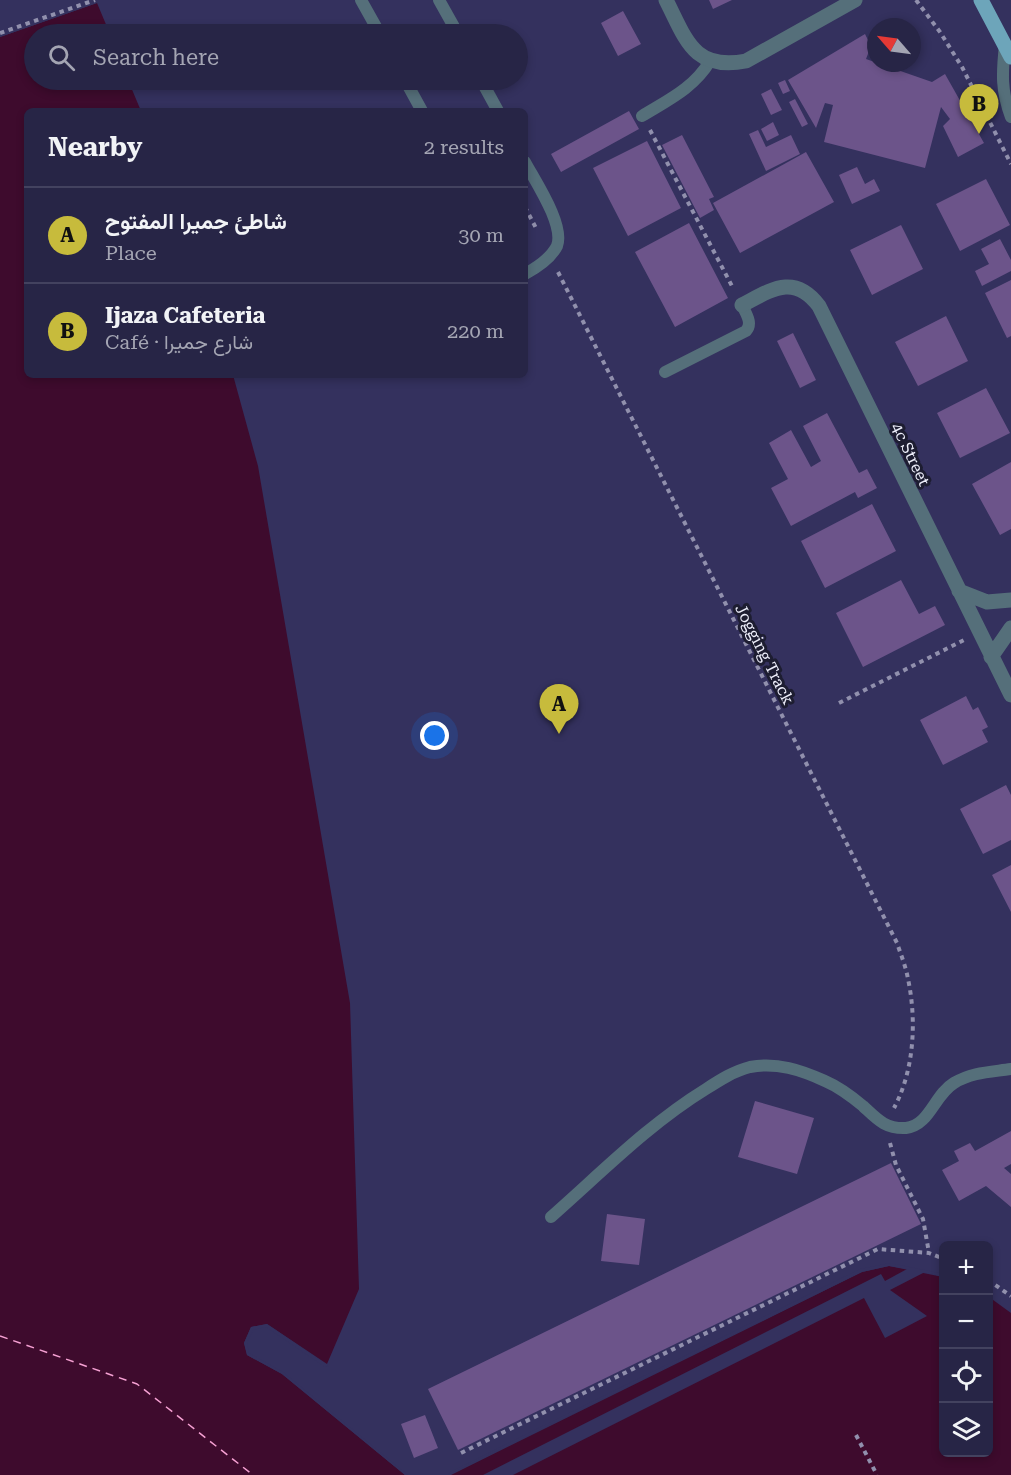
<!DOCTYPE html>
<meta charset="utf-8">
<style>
body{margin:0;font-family:"Roboto Serif",Vazirmatn,serif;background:#2f2d4d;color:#f1f3f6}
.controls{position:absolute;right:18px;bottom:18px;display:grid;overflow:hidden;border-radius:9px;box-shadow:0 3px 9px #0003}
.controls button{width:54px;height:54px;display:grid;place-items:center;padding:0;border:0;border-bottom:2px solid #43425f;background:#272546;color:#f1f3f6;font:30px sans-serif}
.compass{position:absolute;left:867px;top:18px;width:54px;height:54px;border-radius:50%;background:#272546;box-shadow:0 3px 9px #0003;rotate:298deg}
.you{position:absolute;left:435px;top:736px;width:21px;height:21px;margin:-15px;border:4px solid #fff;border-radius:50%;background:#1a73e8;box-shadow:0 0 0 9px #1a73e833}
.badge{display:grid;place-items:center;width:39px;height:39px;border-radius:50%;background:#c7bb3c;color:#111;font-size:20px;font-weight:700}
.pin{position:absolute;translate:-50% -50px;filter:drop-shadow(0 2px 3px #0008)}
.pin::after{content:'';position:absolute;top:32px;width:21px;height:18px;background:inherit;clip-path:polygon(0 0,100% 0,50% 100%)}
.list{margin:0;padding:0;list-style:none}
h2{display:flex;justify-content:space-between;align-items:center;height:78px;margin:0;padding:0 24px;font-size:26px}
h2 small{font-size:20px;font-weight:400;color:#a4a5b3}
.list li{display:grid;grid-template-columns:39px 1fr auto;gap:18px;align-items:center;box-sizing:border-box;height:96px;padding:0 24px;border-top:2px solid #43425f}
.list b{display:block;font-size:22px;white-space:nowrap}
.list p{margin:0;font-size:20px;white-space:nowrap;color:#a4a5b3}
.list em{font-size:20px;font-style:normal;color:#a4a5b3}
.icon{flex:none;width:33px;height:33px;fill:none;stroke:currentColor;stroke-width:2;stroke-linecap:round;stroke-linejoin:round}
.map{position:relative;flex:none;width:1011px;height:1475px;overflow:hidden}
.search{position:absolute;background:#272546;box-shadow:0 3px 9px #0003;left:24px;top:24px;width:504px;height:66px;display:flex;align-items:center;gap:15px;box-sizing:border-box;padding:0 21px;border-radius:33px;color:#a4a5b3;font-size:22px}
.panel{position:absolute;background:#272546;box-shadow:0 3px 9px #0003;left:24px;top:108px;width:504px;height:270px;border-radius:9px}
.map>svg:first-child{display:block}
.water{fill:#3e0b2d}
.pier{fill:#34315e}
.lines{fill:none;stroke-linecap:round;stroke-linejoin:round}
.ferry{stroke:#f6a1d3;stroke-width:1.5;stroke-dasharray:8 6;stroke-linecap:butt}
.building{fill:#6c548a}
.path{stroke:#9190ad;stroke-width:4;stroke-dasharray:4.5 4.5;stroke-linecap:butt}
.service{stroke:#556f7a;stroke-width:12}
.minor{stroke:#556f7a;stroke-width:15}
.primary{stroke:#6da5ba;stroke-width:15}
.labels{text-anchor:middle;stroke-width:6;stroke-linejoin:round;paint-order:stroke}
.street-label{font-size:16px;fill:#eeeffb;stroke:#1d1d31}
</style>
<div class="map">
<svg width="1011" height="1475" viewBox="0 0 1011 1475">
<rect width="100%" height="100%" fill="#34315e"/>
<path class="water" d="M 97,3 L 110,34 L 34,34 L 34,80 L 128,80 L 141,111 L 27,111 L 27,375 L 233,375 L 258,466 L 350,1003 L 359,1289 L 327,1364 L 267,1324 L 251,1327 L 244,1343 L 247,1355 L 282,1374 L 405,1475 L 0,1475 L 0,37 Z
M 889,1266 L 943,1277 L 944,1452 L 988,1452 L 989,1297 L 1011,1313 L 1011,1475 L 451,1475 L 862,1272 Z"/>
<path class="pier" d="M 96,0 L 97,3 L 0,37 L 0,34 Z
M 890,1263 L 944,1274 L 943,1277 L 925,1272 L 890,1290 L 927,1316 L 885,1338 L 864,1298 L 513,1475 L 483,1475 L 881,1274 L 885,1281 L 907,1269 L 889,1266 L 862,1272 L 448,1475 L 450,1472 L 860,1269 Z
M 267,1324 L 329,1366 L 325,1367 L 266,1327 L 253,1330 L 247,1343 L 249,1353 L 283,1372 L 408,1475 L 405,1475 L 282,1374 L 247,1355 L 244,1343 L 251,1327 Z"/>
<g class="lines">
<path class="ferry" d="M 0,1336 L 137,1384 L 253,1475"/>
</g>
<path class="building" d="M 709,0 L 732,0 L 713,9 Z
M 623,11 L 641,44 L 618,56 L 601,23 Z
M 865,34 L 871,46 L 866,59 L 932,82 L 945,74 L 984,143 L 958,157 L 943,126 L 950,119 L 941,107 L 925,168 L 824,142 L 833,105 L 825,103 L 816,128 L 788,80 Z
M 785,80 L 790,91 L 783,94 L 778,83 Z
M 771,89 L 782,110 L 771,115 L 761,94 Z
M 795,99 L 808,124 L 802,127 L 789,102 Z
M 629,111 L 639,129 L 561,172 L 551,154 Z
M 773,122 L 779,135 L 767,141 L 761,129 Z
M 758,130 L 766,147 L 791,135 L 800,154 L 766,171 L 749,134 Z
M 682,135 L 714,197 L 709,199 L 714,210 L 700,218 L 662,145 Z
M 647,141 L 681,208 L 628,236 L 593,168 Z
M 806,152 L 834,202 L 740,253 L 713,203 Z
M 857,167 L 865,184 L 874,179 L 880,191 L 852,204 L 839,175 Z
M 986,179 L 1010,225 L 960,251 L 936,204 Z
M 689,223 L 728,298 L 675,327 L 635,252 Z
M 901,225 L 923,269 L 872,295 L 850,250 Z
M 1000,239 L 1011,260 L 1011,271 L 982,286 L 975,271 L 989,264 L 981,249 Z
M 1011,280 L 1011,336 L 1007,338 L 985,293 Z
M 946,316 L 968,361 L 918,386 L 895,342 Z
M 793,333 L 816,380 L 800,388 L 777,341 Z
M 986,388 L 1010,433 L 960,458 L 937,413 Z
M 827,413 L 859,473 L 867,469 L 877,488 L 858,498 L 855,492 L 791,526 L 771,488 L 788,479 L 769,443 L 791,430 L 811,467 L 821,461 L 803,426 Z
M 1011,462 L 1011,529 L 1000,535 L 972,484 Z
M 872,504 L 896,551 L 825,588 L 801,541 Z
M 901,580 L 919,614 L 935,606 L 945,625 L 863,667 L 836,613 Z
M 966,696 L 973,710 L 978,707 L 988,727 L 982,730 L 988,742 L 943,765 L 920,720 Z
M 1006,785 L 1011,795 L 1011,840 L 983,854 L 960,809 Z
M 1011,865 L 1011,912 L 992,875 Z
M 755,1101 L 814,1118 L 797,1174 L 738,1157 Z
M 1011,1131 L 1011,1164 L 1004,1168 L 1011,1174 L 1011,1207 L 986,1186 L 959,1201 L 942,1170 L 959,1161 L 954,1151 L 970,1143 L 975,1151 Z
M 891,1163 L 921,1224 L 458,1450 L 428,1389 Z
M 607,1214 L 645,1219 L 639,1265 L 601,1261 Z
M 425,1415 L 438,1448 L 414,1458 L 401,1424 Z"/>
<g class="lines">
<path class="path" d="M 916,0 L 940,32 L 962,67 L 1011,164
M 0,33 L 95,0
M 650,130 L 733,288
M 525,207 L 537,230
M 558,272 L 897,943 C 901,955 906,967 908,979 C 917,1021 914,1071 894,1108
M 839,703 L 964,640
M 890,1143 L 896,1165 L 923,1219 L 929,1253
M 988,1280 L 1011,1296
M 856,1435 L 877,1475
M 461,1453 L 878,1249 L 929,1253 L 944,1259"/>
<path class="service" d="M 361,0 L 380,34
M 439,0 L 458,34
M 1005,45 C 1002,73 1001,91 1011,117
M 405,80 L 422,111
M 481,80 L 498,111
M 642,116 C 668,100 694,88 710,61
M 525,162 C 535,181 565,225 557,246 C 551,258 536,268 525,274
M 665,372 L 746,331 C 753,323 746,314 742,305
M 551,1217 C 601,1173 649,1124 706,1089 C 720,1080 734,1071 750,1067 C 777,1062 801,1070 825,1081 C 839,1087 851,1096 863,1106 C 877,1119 885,1129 906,1128 C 930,1125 934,1095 954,1083 C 972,1072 991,1072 1011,1069"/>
<path class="minor" d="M 666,0 C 686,39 693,71 746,61 L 855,0
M 742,305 C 771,290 794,273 819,306 L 1011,695
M 959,591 L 987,602 L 1011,600
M 991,657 L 1011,628"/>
<path class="primary" d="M 981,0 L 1011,57"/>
</g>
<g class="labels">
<g class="street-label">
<text transform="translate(911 454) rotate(64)" y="6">4c Street</text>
<text transform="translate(765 654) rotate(63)" y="6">Jogging Track</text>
</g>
</g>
</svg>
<div class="controls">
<button>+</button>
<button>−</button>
<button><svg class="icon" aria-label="locate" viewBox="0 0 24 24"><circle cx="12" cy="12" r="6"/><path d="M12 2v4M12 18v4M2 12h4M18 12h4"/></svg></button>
<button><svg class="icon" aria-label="layers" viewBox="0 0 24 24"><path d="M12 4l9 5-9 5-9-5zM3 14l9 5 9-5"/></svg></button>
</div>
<svg class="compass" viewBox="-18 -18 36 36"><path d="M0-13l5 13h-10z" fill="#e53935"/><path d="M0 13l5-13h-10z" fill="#a4a5b3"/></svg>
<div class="you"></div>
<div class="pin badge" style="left:559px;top:734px">A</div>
<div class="pin badge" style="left:979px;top:134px">B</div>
<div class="search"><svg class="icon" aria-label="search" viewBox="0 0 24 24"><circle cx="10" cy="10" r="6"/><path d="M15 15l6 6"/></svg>Search here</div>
<section class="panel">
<h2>Nearby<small>2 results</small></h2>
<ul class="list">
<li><span class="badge">A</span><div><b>شاطئ جميرا المفتوح</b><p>Place</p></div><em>30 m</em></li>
<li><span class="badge">B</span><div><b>Ijaza Cafeteria</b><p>Café · شارع جميرا</p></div><em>220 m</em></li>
</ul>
</section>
</div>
